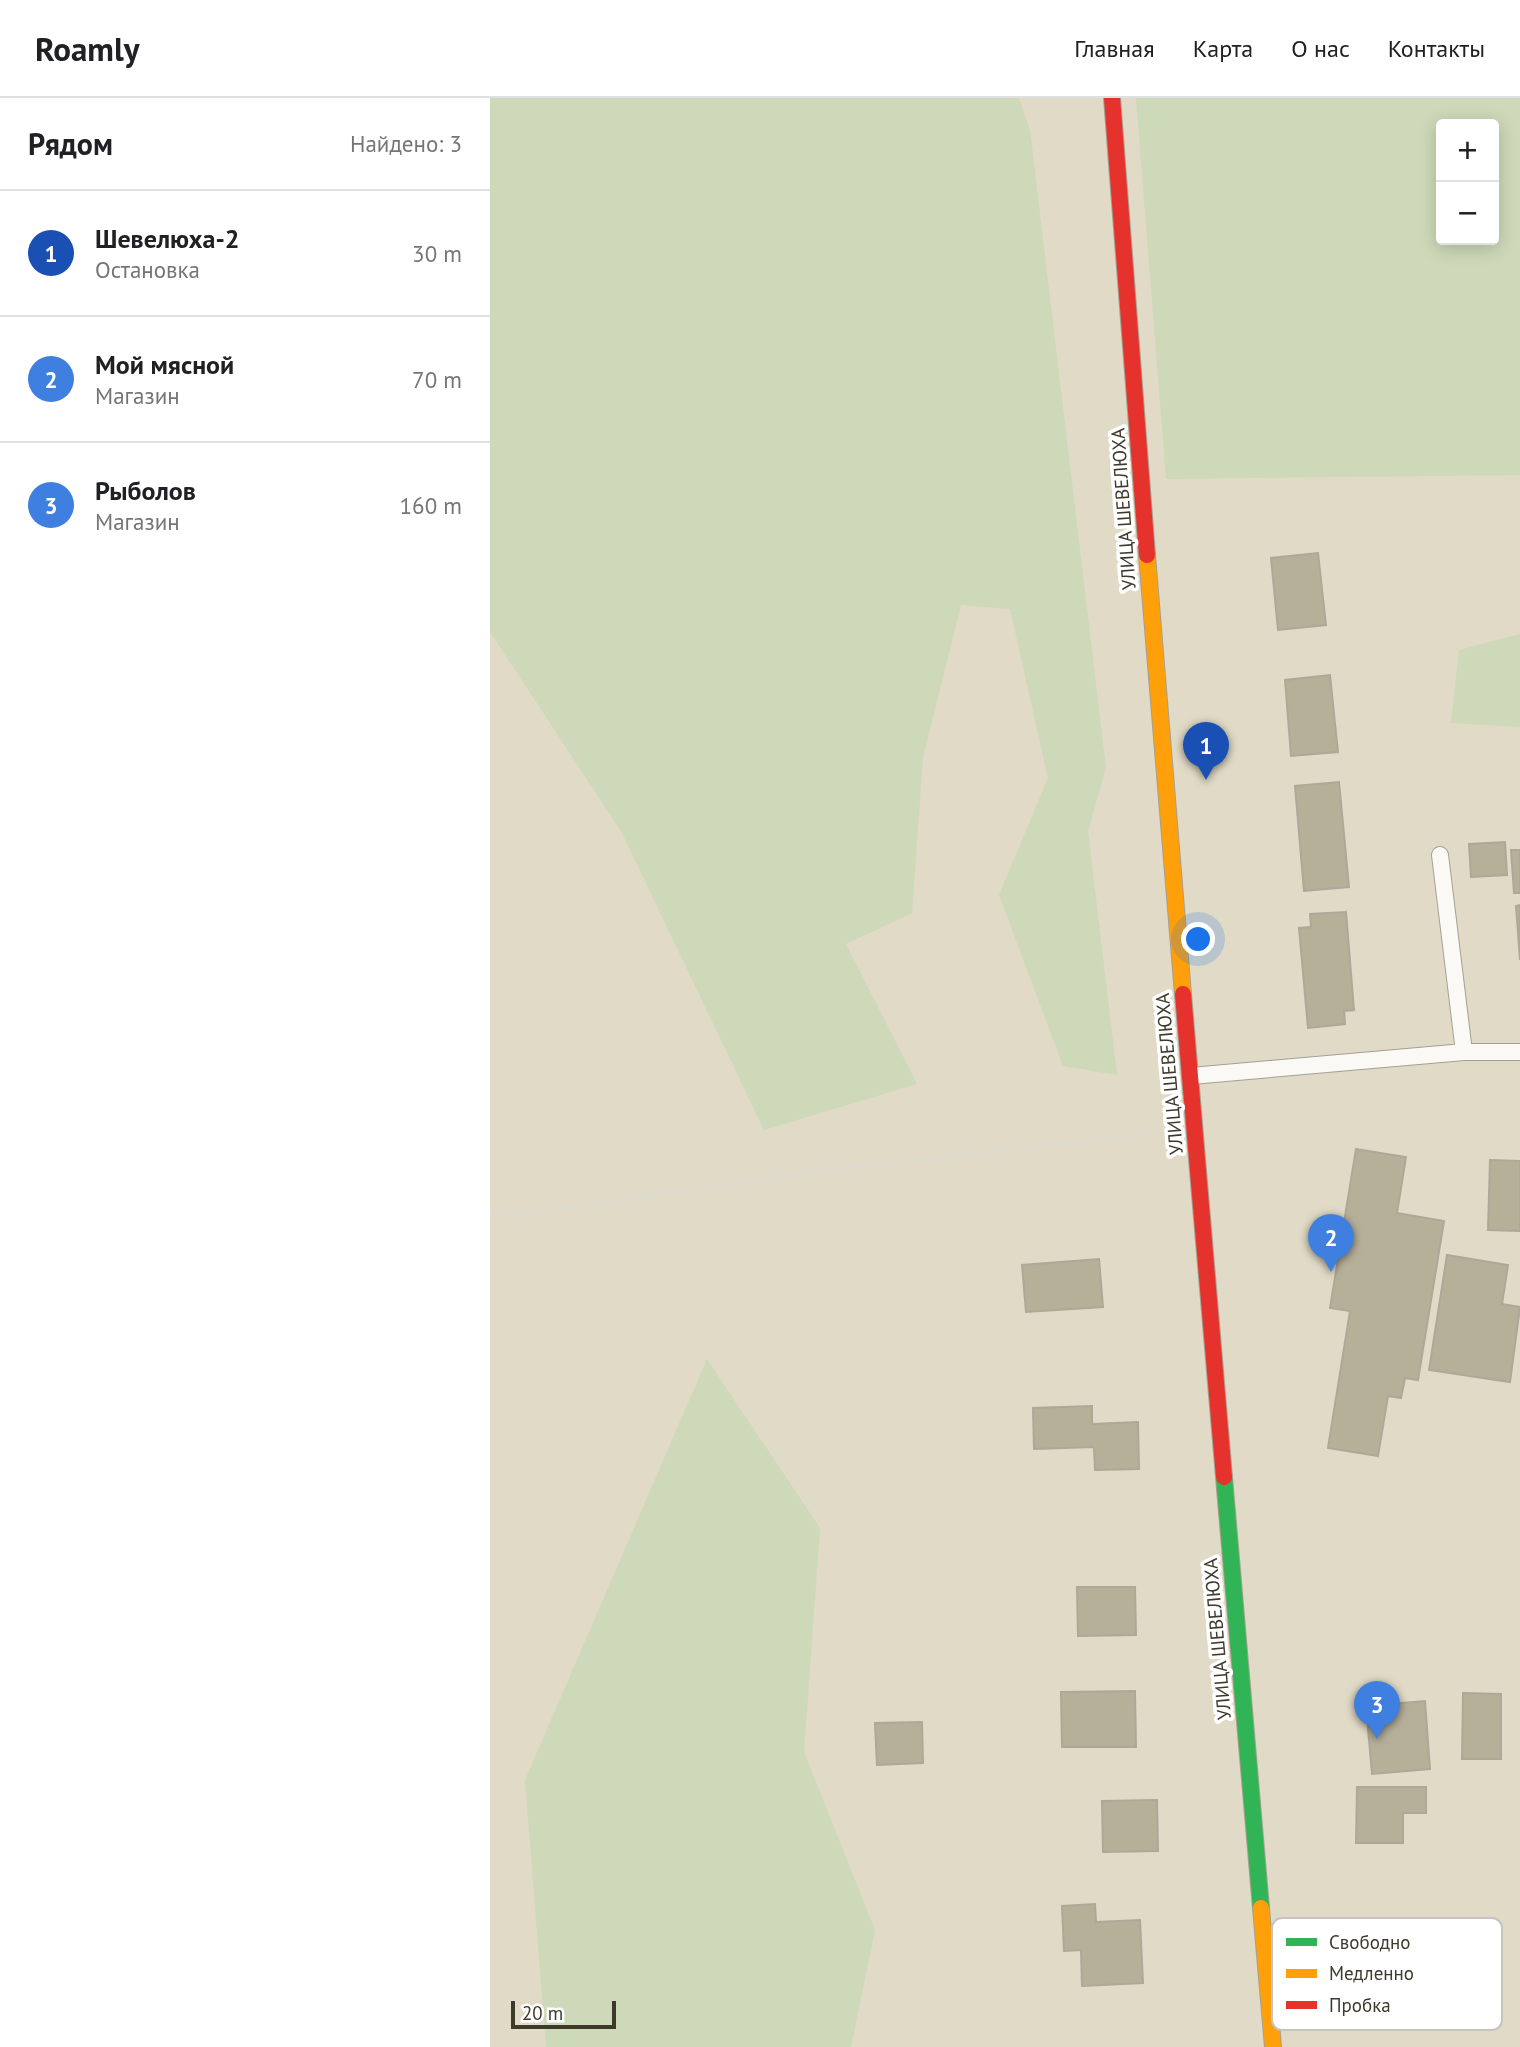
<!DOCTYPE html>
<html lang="ru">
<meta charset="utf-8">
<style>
body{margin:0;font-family:"PT Sans",sans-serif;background:#f6f6f6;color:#202124}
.controls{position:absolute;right:21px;top:21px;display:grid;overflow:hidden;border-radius:7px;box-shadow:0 4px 18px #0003}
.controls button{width:63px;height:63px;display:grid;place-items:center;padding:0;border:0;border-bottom:2px solid #e0e0e0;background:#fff;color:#202124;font:35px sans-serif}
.scale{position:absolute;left:21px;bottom:18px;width:105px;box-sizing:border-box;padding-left:7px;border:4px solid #3d392b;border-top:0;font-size:19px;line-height:24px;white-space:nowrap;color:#3d392b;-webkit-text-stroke:5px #fff;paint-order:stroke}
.you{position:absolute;left:709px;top:842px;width:24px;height:24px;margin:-18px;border:5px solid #fff;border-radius:50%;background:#1a73e8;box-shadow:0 0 0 10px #1a73e833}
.badge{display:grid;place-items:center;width:46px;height:46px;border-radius:50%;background:#1a73e8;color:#fff;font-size:23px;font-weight:700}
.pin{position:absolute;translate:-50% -58px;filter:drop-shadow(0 2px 4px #0008)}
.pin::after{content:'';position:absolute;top:37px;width:24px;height:21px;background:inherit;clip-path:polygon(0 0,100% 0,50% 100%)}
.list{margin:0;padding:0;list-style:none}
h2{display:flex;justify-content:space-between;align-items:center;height:91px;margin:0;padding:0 28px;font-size:30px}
h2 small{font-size:23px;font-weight:400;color:#757577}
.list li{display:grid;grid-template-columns:46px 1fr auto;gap:21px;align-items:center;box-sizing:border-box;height:126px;padding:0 28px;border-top:2px solid #e0e0e0}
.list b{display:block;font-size:26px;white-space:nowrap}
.list p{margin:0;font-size:23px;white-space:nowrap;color:#757577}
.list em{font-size:23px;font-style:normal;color:#757577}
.map{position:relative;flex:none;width:1030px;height:1949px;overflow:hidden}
header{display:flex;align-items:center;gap:42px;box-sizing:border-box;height:98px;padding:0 35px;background:#fff;border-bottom:2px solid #e0e0e0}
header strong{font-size:33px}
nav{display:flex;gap:38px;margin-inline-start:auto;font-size:24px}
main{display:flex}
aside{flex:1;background:#fff}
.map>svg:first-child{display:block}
.green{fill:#ced9b9;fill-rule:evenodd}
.building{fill:#b7b099;stroke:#ada898;stroke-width:2}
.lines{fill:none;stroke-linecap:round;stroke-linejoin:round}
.lane-casing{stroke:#a5a091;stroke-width:18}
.fast-casing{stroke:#a5a091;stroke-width:18}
.slow-casing{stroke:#a5a091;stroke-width:18}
.jam-casing{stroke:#a5a091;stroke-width:18}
.path{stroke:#dcdad4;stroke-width:4.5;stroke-dasharray:3.5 5;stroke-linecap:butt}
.lane{stroke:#faf9f6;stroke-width:16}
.fast{stroke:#30b455;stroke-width:16}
.slow{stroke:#ff9f0a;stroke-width:16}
.jam{stroke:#e5322d;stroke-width:16}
.labels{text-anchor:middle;stroke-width:7;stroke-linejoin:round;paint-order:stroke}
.street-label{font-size:19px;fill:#3d392b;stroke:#fff}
.key{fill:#fff;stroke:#c5c4bf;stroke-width:2}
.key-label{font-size:19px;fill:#3d392b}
</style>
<header>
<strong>Roamly</strong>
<nav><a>Главная</a><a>Карта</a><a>О нас</a><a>Контакты</a></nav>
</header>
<main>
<aside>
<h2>Рядом<small>Найдено: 3</small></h2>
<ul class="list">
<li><span class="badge" style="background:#1a4fb4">1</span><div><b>Шевелюха-2</b><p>Остановка</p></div><em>30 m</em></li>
<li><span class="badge" style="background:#3f7fe0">2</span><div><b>Мой мясной</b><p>Магазин</p></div><em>70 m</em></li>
<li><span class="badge" style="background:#3f7fe0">3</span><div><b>Рыболов</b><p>Магазин</p></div><em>160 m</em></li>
</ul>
</aside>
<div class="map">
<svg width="1030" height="1949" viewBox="0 0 1030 1949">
<rect width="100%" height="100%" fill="#e0dac6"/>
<path class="green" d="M 0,0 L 529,0 L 540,32 L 616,670 L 598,733 L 627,977 L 573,968 L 509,797 L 558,680 L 520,511 L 471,507 L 433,659 L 422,815 L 356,846 L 427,986 L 274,1032 L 131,733 L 0,534 Z
M 646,0 L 1030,0 L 1030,377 L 676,381 ZM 951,26 L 1004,26 L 1004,142 L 951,142 Z
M 1030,536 L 1030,629 L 961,625 L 969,552 Z
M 217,1261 L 330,1430 L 314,1654 L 385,1832 L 361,1949 L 56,1949 L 35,1682 Z"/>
<path class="building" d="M 828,455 L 836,527 L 788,532 L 781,460 Z
M 840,577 L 848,654 L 801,658 L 795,582 Z
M 849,684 L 859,789 L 814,793 L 805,688 Z
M 1015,744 L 1017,777 L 981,779 L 979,746 Z
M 1021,752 L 1030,752 L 1030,795 L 1024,795 Z
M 1030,807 L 1030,862 L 1026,808 Z
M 856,814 L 864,912 L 854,913 L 855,926 L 818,930 L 809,830 L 821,829 L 820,816 Z
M 866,1051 L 916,1059 L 907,1115 L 954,1123 L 928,1282 L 915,1280 L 911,1300 L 898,1298 L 888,1358 L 838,1350 L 860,1213 L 840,1210 Z
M 1000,1062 L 1030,1063 L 1030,1133 L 998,1132 Z
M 957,1157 L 1018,1167 L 1012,1206 L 1030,1209 L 1020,1284 L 939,1272 Z
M 609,1161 L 613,1209 L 536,1214 L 532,1167 Z
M 602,1308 L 602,1326 L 648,1324 L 649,1371 L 605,1372 L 604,1349 L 544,1351 L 543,1310 Z
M 587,1489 L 645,1489 L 646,1537 L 588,1538 Z
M 645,1593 L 646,1649 L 572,1649 L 571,1594 Z
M 973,1595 L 1011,1596 L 1011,1661 L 972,1661 Z
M 935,1603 L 940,1671 L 882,1676 L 876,1608 Z
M 432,1624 L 433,1665 L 387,1667 L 385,1625 Z
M 867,1689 L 936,1689 L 936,1715 L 913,1715 L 913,1745 L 866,1745 Z
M 667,1702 L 668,1753 L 613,1754 L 612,1703 Z
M 605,1806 L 606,1824 L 650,1822 L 653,1885 L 592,1888 L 591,1852 L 574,1853 L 572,1808 Z"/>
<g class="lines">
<g class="lane-casing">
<path id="lane" d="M 950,757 L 974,954
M 701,978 L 974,954 L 1030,954"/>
</g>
<g class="fast-casing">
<path id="fast" d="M 734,1379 L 771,1810"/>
</g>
<g class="slow-casing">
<path id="slow" d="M 657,457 L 693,896
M 771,1810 L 783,1949"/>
</g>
<g class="jam-casing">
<path id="jam" d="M 622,0 L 657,457
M 693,896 L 734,1379"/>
</g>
<path class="path" d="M 0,1115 L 28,1117 L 342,1071 L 669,1035"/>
<use href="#lane" class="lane"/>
<use href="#fast" class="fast"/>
<use href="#slow" class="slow"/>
<use href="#jam" class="jam"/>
</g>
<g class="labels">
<g class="street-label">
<text transform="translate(633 411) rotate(-94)" y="7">УЛИЦА ШЕВЕЛЮХА</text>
<text transform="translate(679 976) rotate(-95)" y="7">УЛИЦА ШЕВЕЛЮХА</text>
<text transform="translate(727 1541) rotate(-95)" y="7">УЛИЦА ШЕВЕЛЮХА</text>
</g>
</g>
<rect x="782" y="1820" width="230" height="112" rx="10" class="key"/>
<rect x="796" y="1840" width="31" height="8" fill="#30b455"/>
<rect x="796" y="1871" width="31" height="9" fill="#ff9f0a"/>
<rect x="796" y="1903" width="31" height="8" fill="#e5322d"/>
<g class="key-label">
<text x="839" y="1851">Свободно</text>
<text x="839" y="1882">Медленно</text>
<text x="839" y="1914">Пробка</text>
</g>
</svg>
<div class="controls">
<button>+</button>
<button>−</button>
</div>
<div class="scale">20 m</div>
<div class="you"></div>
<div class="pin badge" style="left:716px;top:682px;background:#1a4fb4">1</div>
<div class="pin badge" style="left:841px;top:1174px;background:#3f7fe0">2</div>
<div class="pin badge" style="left:887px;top:1641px;background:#3f7fe0">3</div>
</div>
</main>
